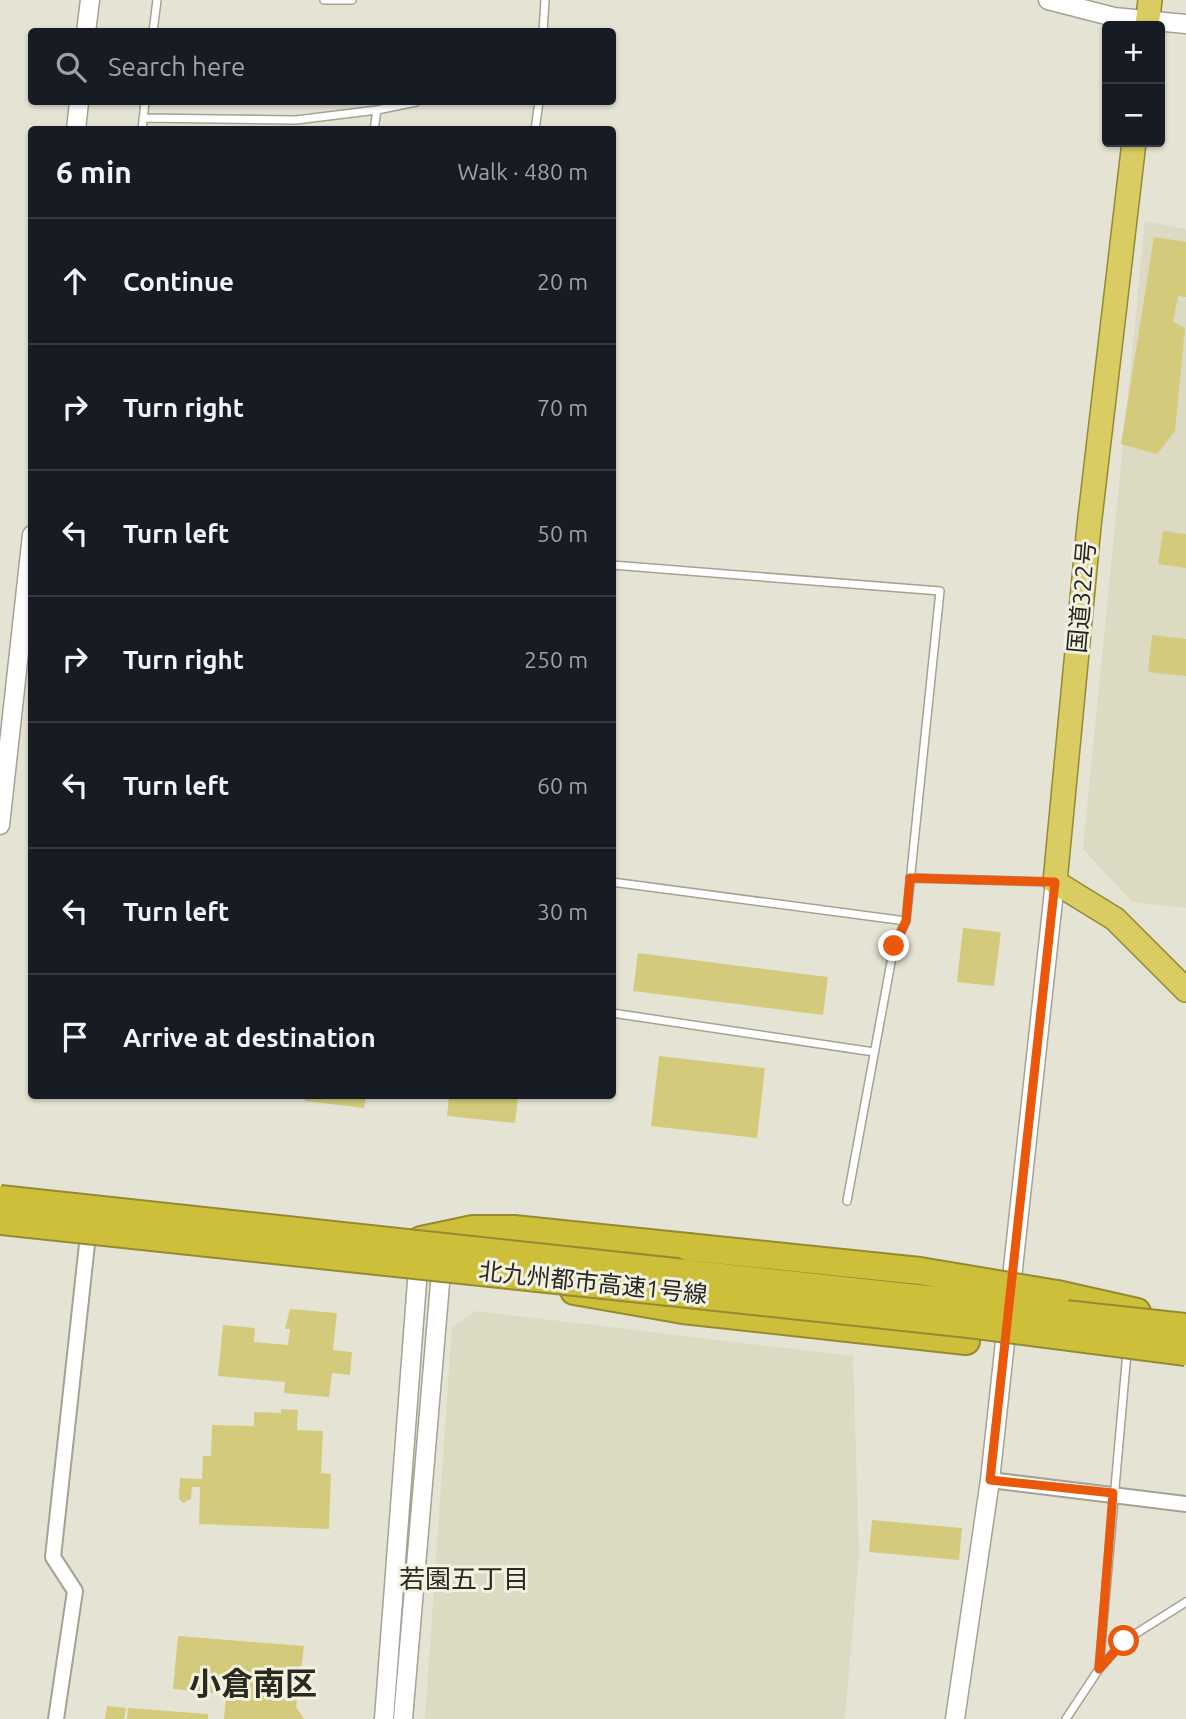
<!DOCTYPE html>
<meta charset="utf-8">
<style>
body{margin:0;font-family:Ubuntu,"Noto Sans JP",sans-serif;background:#20242c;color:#f1f3f6}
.controls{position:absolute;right:21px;top:21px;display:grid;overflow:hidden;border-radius:7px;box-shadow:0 2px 5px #0004}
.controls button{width:63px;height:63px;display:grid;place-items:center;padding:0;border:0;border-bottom:2px solid #363941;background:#171b24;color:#f1f3f6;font:35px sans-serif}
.stop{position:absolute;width:21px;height:21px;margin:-16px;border:5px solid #ea580c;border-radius:50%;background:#fff}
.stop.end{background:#ea580c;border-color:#fff;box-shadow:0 2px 7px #0008}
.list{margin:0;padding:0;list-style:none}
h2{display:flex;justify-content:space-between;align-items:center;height:91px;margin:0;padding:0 28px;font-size:30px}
h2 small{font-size:23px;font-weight:400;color:#9ea1a6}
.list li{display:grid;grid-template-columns:46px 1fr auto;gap:21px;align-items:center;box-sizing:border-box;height:126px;padding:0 28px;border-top:2px solid #363941}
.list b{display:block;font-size:26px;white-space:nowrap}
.list em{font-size:23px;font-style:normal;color:#9ea1a6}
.icon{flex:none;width:38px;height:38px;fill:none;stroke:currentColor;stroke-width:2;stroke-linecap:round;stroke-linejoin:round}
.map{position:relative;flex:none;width:1186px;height:1719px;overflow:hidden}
.search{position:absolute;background:#171b24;box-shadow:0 2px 5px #0004;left:28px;top:28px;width:588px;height:77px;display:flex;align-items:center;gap:18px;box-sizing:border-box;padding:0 24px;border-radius:7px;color:#9ea1a6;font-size:26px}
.panel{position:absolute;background:#171b24;box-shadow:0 2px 5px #0004;left:28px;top:126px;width:588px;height:973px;border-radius:7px}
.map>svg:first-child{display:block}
.built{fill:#dcdac3}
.building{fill:#d3cb7b}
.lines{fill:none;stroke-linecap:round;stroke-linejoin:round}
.service-casing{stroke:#a3a294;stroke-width:10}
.minor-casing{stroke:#a3a294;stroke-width:18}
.tertiary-casing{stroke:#a3a294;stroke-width:21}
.trunk-casing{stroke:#948a32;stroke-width:26}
.motorway-casing{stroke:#948a32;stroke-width:30}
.service{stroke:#fff;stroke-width:7}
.minor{stroke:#fff;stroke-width:14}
.tertiary{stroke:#fff;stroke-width:18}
.trunk{stroke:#d8cc62;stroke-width:23}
.motorway{stroke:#cebf3b;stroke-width:26}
.motorway-bridge-casing{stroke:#948a32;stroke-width:30;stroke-linecap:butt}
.motorway-bridge{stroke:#cebf3b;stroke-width:26}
.route{stroke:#ea580c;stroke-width:9}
.labels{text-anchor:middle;stroke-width:6;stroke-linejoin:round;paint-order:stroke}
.street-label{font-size:24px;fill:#272721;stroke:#f2f1e1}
.neighbourhood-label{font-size:26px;fill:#2b2a1e;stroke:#f2f1e1}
.district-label{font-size:32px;font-weight:bold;fill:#2b2a1e;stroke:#f2f1e1}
</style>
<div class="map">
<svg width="1186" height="1719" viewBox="0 0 1186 1719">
<rect width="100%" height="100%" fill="#e5e4d4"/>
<path class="built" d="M 1145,221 L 1186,229 L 1186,908 L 1132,902 L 1083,849 Z
M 476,1311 L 853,1356 L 859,1554 L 845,1719 L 425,1719 L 452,1327 Z"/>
<path class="building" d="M 1154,237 L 1186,242 L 1186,297 L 1178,296 L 1173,322 L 1185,328 L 1175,431 L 1157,454 L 1121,444 Z
M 1163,531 L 1186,534 L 1186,568 L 1158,564 Z
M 1152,635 L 1186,639 L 1186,676 L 1148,672 Z
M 963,928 L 1001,932 L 994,986 L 957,982 Z
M 638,953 L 828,977 L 823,1015 L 633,991 Z
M 659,1056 L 765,1068 L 757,1138 L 651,1126 Z
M 305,1096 L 366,1096 L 364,1108 L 305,1101 Z
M 449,1096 L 518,1096 L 515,1123 L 447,1116 Z
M 290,1309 L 337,1313 L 333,1350 L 352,1352 L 350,1375 L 332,1373 L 329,1397 L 284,1393 L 285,1382 L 218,1376 L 223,1325 L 255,1328 L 254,1342 L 288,1345 L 290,1329 L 285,1329 Z
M 281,1409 L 298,1410 L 297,1430 L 323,1431 L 321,1473 L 331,1474 L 329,1529 L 199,1524 L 200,1487 L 192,1487 L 191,1499 L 183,1503 L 179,1499 L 180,1478 L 202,1479 L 203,1456 L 211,1456 L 212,1425 L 254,1426 L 254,1412 L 281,1413 Z
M 872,1520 L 962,1528 L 959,1560 L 869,1552 Z
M 178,1636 L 304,1646 L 296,1707 L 304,1719 L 224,1719 L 227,1683 L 215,1682 L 214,1693 L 173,1689 Z
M 107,1706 L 126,1708 L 124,1719 L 105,1719 Z
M 128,1708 L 208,1714 L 208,1719 L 127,1719 Z"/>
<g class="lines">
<g class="service-casing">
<path id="service" d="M 324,0 L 352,0
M 153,32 L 157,0
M 543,32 L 545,0
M 143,118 L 296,120 L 377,110 L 416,102
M 142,130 L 145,102
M 374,130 L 377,110
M 535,130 L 539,102
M 612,565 L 940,591 L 906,921 L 894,946 L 847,1201
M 910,878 L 1051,882
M 612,882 L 906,921
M 612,1013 L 874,1052
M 1099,1669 L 1127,1352
M 1066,1719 L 1099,1669 L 1124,1641 L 1186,1602"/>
</g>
<g class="minor-casing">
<path id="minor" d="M 990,1480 L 1186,1504
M 56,1719 L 75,1591 L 53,1557 L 88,1235"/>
</g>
<g class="tertiary-casing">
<path id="tertiary" d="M 1048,0 L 1114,17 L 1186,24
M 86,32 L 90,0
M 76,130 L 79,102
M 0,825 L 32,535
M 384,1719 L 419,1255
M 403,1719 L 442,1260
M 955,1719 L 990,1480 L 1055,882"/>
</g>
<g class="trunk-casing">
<path id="trunk" d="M 1147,26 L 1150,0
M 1134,142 L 1089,526 L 1055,882 L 1115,919 L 1186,990"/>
</g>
<g class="motorway-casing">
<path id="motorway" d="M 421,1240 L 473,1229 L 514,1229 L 688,1247
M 574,1291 L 683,1310 L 966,1341
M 1057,1294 L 1137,1312"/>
</g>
<use href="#service" class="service"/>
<use href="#minor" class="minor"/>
<use href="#tertiary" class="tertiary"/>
<use href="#trunk" class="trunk"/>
<use href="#motorway" class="motorway"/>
<g class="motorway-bridge-casing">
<path id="motorway-bridge" d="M 0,1199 L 1186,1327
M 0,1221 L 969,1324 L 1186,1352
M 688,1247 L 920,1271 L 1057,1294"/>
</g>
<use href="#motorway-bridge" class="motorway-bridge"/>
</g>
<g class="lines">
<path class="route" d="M 894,946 L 906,921 L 910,878 L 1055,882 L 990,1480 L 1113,1493 L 1099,1669 L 1124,1641"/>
</g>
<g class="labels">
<g class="street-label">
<text transform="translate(1082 597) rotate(-85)" y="8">国道322号</text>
<text transform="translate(593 1283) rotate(6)" y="8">北九州都市高速1号線</text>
</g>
<g class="neighbourhood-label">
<text x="464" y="1588">若園五丁目</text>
</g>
<g class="district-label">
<text x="253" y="1695">小倉南区</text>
</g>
</g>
</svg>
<div class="controls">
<button>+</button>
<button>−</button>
</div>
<div class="stop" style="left:1124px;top:1641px"></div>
<div class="stop end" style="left:894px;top:946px"></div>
<div class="search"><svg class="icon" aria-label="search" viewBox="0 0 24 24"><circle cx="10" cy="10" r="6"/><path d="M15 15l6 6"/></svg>Search here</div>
<section class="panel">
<h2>6 min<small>Walk · 480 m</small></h2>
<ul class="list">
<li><svg class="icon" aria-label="ahead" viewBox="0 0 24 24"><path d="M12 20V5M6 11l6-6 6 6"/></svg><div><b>Continue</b></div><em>20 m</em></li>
<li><svg class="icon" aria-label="right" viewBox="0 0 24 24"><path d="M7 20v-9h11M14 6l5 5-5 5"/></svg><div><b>Turn right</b></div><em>70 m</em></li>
<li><svg class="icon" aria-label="left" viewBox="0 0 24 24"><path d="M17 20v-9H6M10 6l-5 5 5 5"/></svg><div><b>Turn left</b></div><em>50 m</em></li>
<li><svg class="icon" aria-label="right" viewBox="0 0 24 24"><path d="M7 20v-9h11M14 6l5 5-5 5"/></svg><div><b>Turn right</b></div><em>250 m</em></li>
<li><svg class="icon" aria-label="left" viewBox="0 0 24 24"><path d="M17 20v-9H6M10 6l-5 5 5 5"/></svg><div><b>Turn left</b></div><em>60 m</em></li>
<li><svg class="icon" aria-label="left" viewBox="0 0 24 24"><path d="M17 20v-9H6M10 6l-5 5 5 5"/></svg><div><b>Turn left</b></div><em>30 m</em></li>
<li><svg class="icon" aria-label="arrive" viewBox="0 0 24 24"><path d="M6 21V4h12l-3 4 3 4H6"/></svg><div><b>Arrive at destination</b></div></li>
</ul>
</section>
</div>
